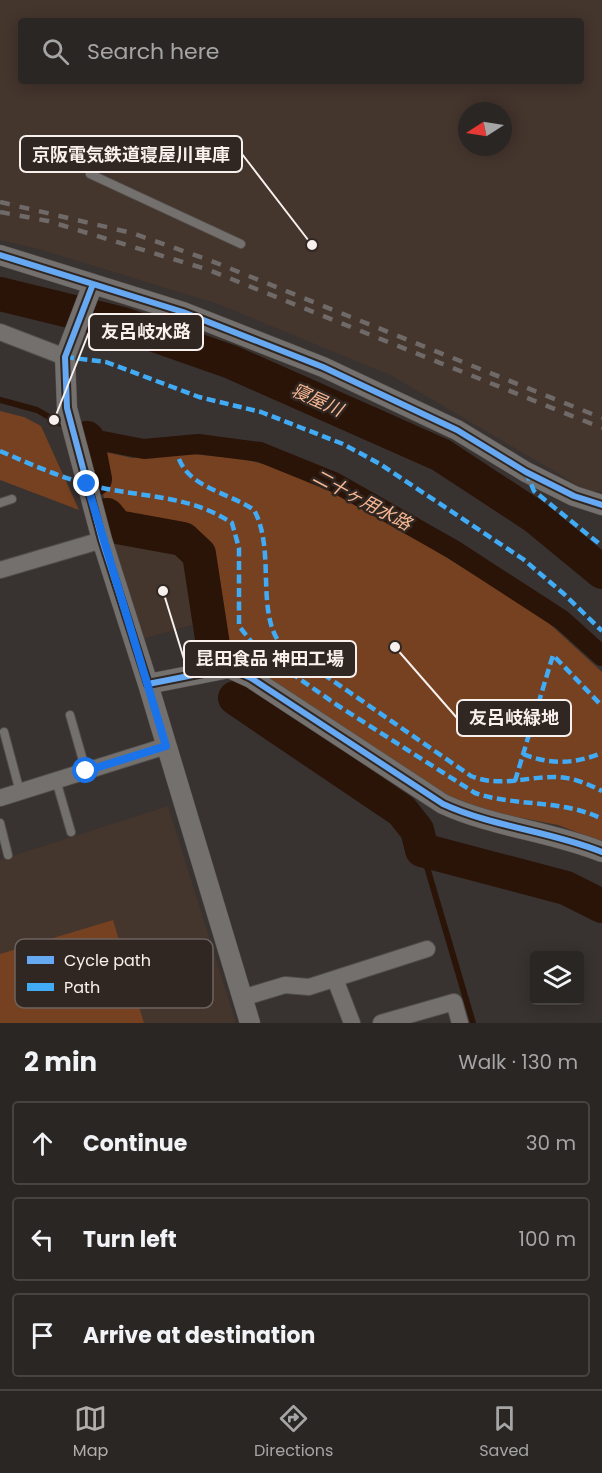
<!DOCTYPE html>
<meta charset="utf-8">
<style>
body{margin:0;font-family:Poppins,"Noto Sans JP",sans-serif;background:#322e2c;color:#f1f3f6}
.controls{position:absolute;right:18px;bottom:18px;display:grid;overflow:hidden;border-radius:6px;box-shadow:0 3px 15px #0003}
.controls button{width:54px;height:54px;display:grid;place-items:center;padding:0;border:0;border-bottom:2px solid #464341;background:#2a2624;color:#f1f3f6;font:30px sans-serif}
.compass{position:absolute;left:458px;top:102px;width:54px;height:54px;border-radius:50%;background:#2a2624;box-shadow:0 3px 15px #0003;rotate:258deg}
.stop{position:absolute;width:18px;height:18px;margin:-14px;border:4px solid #1a73e8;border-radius:50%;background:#fff}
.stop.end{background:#1a73e8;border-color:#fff;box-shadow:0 2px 6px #0008}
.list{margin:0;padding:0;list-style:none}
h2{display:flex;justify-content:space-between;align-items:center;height:78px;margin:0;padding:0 24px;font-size:26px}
h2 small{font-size:20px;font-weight:400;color:#a5a5a6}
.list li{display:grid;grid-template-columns:39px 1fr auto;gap:18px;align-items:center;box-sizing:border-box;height:84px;margin:0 12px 12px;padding:0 12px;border:2px solid #464341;border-radius:6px}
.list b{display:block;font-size:22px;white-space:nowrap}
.list em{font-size:20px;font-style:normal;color:#a5a5a6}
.icon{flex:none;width:33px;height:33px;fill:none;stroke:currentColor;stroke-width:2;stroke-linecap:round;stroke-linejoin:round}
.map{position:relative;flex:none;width:602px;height:1023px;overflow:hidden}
.search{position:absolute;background:#2a2624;box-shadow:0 3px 15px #0003;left:18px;right:18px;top:18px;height:66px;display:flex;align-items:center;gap:15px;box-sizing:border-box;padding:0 21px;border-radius:6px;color:#a5a5a6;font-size:22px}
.sheet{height:366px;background:#2a2624}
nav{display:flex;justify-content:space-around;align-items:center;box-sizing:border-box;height:84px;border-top:2px solid #464341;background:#2a2624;font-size:16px;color:#a5a5a6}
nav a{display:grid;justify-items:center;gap:3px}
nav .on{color:#b4aeab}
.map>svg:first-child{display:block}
.built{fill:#44352d;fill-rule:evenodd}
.green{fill:#754120}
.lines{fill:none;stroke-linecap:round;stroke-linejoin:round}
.stream{stroke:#2a1307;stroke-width:6}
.canal{stroke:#2a1307;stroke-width:20}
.river{stroke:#2a1307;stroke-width:34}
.service-casing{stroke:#524e4b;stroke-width:10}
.minor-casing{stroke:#524e4b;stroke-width:18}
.tertiary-casing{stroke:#524e4b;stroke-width:21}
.service{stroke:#74706e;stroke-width:8}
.minor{stroke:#74706e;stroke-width:16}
.tertiary{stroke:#74706e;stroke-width:20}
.rail{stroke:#6f6a68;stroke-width:4.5;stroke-dasharray:10 10;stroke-linecap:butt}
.quiet{stroke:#42abf6;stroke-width:4.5;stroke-dasharray:9 4.5;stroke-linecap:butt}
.cycleway-casing{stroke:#312722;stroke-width:10}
.cycleway{stroke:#66a8f1;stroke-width:6}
.route{stroke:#1a73e8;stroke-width:8}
.labels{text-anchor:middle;stroke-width:5;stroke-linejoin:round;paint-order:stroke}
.water-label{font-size:18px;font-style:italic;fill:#f8b894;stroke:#312722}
.key{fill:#312722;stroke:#6c635f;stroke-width:1.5}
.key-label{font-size:16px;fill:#f7f0ed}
.leader{fill:none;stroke:#f7f0ed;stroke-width:2}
.callout-dot{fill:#f7f0ed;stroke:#312722;stroke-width:2}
.callout{fill:#312722;stroke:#f7f0ed;stroke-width:2}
.callout-label{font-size:18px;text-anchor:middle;font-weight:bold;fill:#f7f0ed}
</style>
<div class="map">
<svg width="602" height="1023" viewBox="0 0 602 1023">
<rect width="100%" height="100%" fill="#383230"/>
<path class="built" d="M 0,0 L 602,0 L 602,492 L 586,490 L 392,376 L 218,304 L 42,250 L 0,240 ZM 21,21 L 581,21 L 581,81 L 21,81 ZM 467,111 L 503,111 L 503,147 L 467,147 Z
M 110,535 L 171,540 L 190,548 L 197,559 L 199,623 L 143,639 Z
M 168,806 L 236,1023 L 0,1023 L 0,860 Z"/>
<path class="green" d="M 0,411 L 24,417 L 41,426 L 79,510 L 0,480 Z
M 92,449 L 132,458 L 192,454 L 243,459 L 295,472 L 348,497 L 540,615 L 602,672 L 602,842 L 558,825 L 465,807 L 236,659 L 218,658 L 212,639 L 200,553 L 185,537 L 118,526 L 108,514 Z
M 113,920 L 144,1023 L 0,1023 L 0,954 Z"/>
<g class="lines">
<path class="stream" d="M 0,400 L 37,410 L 68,428
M 422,850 L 473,1023"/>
<path class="canal" d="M 87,438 L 144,449 L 198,444 L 260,452 L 334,482 L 454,550 L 562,620 L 602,656"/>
<path class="river" d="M 0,294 L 123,324 L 231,362 L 441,455 L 534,516 L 602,572
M 87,438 L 95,479
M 107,515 L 117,527 L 183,539 L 199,554 L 215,658
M 235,698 L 402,811 L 417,830 L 422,850 L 566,888 L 602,906"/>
<g class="service-casing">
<path id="service" d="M 90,174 L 241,244
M 0,503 L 12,499
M 70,715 L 86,771
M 4,732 L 20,792
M 56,780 L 71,832
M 0,823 L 8,855"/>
</g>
<g class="minor-casing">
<path id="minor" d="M 0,332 L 65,357
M 0,570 L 102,540
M 0,798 L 166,746
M 335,979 L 352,1023
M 242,998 L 285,985 L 309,987 L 427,949
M 381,1023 L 454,1002 L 460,1023"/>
</g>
<g class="tertiary-casing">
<path id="tertiary" d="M 0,255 L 183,312 L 323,367 L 457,430 L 526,472 L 574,496 L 602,505
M 93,284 L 65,357 L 67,408 L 102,540 L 148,684 L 229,668 L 251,678 L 443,804 C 493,827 550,831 602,852
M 148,684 L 250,1023"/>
</g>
<use href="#service" class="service"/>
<use href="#minor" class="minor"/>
<use href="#tertiary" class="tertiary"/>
<path class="rail" d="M 0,202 L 132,233 L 209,260 L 602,418
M 0,212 L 48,221 L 209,270 L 602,428"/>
<path class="quiet" d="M 65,357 L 106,362 L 199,397 L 261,412 L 343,444 L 380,464 L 523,559 L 564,594 L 602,631
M 0,451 C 28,463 57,476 86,484 C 136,498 187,493 232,523 L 239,548 L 239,626 L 258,650 L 337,705 L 475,793 C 516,807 563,799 602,819
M 179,459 C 190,488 230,493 254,510 C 276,550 255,611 281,645 L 471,776 C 501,788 527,776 558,777 C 574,778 588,784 602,791
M 526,472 L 534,491 L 602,546
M 523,754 C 551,765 574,764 602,753
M 515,781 L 553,655 L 602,706"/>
<g class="cycleway-casing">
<path id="cycleway" d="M 0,255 L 183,312 L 323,367 L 457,430 L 526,472 L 574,496 L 602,505
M 93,284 L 65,357 L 67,408 L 102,540 L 148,684 L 229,668 L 251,678 L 443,804 C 493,827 550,831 602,852"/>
</g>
<use href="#cycleway" class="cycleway"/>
</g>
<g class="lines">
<path class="route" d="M 86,771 L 166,746 L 87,484"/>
</g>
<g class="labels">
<g class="water-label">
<text transform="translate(317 400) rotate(24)" y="6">寝屋川</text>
<text transform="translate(362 500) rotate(28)" y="6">二十ヶ用水路</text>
</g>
</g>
<rect x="15" y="939" width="198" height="69" rx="9" class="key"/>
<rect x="27" y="956" width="27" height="8" fill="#66a8f1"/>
<rect x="27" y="983" width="27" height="8" fill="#42abf6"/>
<g class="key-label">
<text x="64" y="966">Cycle path</text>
<text x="64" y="993">Path</text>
</g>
<path class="leader" d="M312 245L242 154M54 420L89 332M163 591L184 659M395 647L457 718"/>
<g class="callout-dot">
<circle cx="312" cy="245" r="6"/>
<circle cx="54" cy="420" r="6"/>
<circle cx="163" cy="591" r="6"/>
<circle cx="395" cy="647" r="6"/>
</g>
<g class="callout">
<rect x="20" y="136" width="222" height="36" rx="6"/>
<rect x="89" y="314" width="114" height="36" rx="6"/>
<rect x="184" y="641" width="172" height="36" rx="6"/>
<rect x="457" y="700" width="114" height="36" rx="6"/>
</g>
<g class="callout-label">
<text x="131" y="161">京阪電気鉄道寝屋川車庫</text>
<text x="146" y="338">友呂岐水路</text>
<text x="270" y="665">昆田食品 神田工場</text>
<text x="514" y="724">友呂岐緑地</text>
</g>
</svg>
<div class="controls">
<button><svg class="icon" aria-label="layers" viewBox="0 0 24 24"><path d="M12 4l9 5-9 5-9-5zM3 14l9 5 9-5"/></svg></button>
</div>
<svg class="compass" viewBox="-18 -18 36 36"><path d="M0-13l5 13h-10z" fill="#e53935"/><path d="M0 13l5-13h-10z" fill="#a5a5a6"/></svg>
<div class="stop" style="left:86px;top:771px"></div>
<div class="stop end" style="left:87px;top:484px"></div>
<div class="search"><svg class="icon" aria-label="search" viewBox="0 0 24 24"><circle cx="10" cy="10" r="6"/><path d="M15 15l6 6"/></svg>Search here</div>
</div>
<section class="sheet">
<h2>2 min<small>Walk · 130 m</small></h2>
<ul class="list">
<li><svg class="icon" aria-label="ahead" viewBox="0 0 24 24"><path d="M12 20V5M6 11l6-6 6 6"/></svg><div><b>Continue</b></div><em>30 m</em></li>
<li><svg class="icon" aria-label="left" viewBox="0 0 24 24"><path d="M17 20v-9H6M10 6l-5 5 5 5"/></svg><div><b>Turn left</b></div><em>100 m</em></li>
<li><svg class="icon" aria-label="arrive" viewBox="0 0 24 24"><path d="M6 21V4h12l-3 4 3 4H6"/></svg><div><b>Arrive at destination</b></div></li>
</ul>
</section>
<nav>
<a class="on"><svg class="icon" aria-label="map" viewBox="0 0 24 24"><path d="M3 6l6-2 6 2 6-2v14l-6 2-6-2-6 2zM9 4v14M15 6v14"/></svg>Map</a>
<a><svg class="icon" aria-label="directions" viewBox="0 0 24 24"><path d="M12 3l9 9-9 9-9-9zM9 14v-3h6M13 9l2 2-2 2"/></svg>Directions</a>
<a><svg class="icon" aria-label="saved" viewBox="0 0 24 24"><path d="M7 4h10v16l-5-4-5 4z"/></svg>Saved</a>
</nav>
